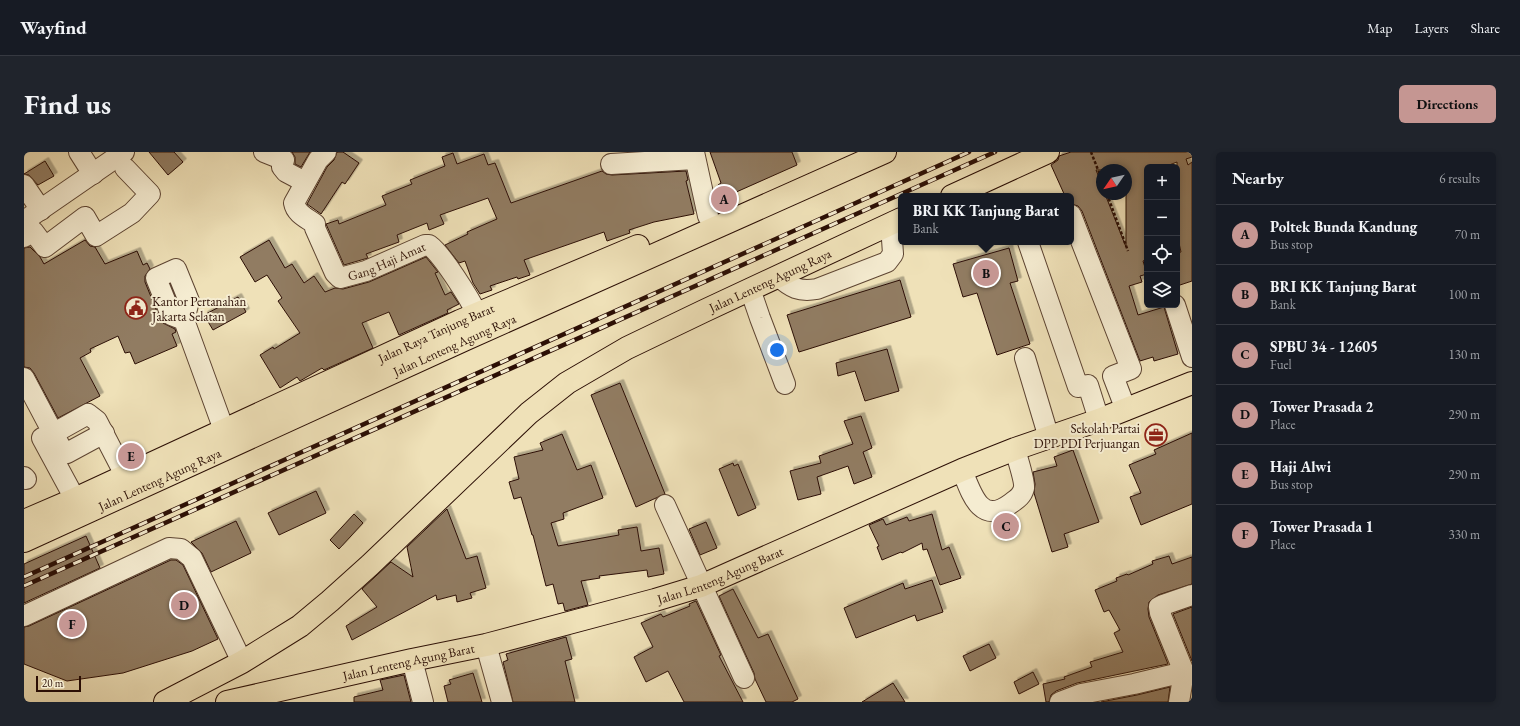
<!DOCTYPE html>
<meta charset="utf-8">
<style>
body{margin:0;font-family:"EB Garamond",serif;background:#20242c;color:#f1f3f6}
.controls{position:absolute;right:12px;top:12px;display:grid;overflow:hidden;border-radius:6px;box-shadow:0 2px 6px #0003}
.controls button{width:36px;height:36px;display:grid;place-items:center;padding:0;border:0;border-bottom:1px solid #363941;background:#171b24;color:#f1f3f6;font:20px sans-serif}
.compass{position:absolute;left:1072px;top:12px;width:36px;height:36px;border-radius:50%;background:#171b24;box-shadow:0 2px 6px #0003;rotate:236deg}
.scale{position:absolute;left:12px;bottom:10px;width:45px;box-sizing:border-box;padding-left:4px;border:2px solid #2c0f05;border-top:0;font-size:11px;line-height:14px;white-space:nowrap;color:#2c0f05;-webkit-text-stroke:3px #f5ecd1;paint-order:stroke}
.you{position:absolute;left:753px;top:198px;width:14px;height:14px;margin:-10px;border:3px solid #fff;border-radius:50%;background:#1a73e8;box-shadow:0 0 0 6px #1a73e833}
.badge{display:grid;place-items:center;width:26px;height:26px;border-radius:50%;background:#c59692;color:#111;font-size:13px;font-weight:700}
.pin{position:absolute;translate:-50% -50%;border:2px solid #fff;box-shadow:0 1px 4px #0006}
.popup{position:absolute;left:874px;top:41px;width:176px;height:52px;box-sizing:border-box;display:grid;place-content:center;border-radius:6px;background:#171b24;filter:drop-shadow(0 1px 3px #0005);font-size:13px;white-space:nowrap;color:#9ea1a6}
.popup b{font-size:15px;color:#f1f3f6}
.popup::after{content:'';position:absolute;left:50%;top:100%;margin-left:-8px;border:8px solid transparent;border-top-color:#171b24}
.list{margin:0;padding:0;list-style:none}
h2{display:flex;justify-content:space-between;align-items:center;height:52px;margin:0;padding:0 16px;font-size:17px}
h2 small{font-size:13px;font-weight:400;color:#9ea1a6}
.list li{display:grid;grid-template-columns:26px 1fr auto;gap:12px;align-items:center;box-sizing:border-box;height:60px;padding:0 16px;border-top:1px solid #363941}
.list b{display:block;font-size:15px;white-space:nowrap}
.list p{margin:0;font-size:13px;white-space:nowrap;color:#9ea1a6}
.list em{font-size:13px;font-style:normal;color:#9ea1a6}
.icon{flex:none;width:22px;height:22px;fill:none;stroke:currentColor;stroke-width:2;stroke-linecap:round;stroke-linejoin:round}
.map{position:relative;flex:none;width:1168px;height:550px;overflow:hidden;border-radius:6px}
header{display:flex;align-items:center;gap:24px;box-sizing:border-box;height:56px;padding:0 20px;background:#171b24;border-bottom:1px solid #363941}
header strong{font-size:19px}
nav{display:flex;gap:22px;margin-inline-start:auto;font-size:14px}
.intro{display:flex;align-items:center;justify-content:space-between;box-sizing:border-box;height:96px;padding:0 24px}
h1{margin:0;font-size:28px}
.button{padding:10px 18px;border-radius:6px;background:#c59692;color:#111;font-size:14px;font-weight:700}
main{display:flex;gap:24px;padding:0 24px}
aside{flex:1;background:#171b24;border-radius:6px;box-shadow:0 2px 6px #0003}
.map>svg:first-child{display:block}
.building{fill:#917c62;stroke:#2c0f05;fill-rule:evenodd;filter:url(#shadow)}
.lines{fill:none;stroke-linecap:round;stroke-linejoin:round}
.minor-casing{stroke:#5d4432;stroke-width:22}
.major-casing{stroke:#2c0f05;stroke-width:24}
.path{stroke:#2c0f05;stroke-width:2.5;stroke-dasharray:3 2;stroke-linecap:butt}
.minor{stroke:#f5ecd1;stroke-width:20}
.major{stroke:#efe1b8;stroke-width:22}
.rail-casing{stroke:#2c0f05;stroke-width:4.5}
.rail{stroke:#f5ecd1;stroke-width:3;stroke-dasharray:9;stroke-linecap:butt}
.labels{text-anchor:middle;stroke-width:4;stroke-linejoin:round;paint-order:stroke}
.street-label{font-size:13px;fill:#2c0f05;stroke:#f5ecd1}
.poi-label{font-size:13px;fill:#2c0f05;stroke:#f5ecd1;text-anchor:start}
</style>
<header>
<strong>Wayfind</strong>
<nav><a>Map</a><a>Layers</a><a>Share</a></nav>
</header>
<div class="intro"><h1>Find us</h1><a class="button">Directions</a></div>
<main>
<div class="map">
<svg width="1168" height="550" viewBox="0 0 1168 550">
<defs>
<filter id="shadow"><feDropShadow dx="3.5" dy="-3.5" stdDeviation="0" flood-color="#0004"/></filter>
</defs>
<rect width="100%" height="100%" fill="#efe1b8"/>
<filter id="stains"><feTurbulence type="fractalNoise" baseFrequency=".005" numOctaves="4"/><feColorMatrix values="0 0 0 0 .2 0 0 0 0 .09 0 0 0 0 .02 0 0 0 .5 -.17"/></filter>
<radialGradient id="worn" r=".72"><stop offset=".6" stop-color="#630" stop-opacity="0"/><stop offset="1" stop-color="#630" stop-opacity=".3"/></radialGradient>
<path class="building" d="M 125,0 L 150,0 L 159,10 L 144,23 Z
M 268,0 L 286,0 L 277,15 L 271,12 L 271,5 Z
M 313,0 L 319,0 L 335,11 L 321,32 L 318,30 L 297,62 L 283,52 L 303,15 L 310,8 Z
M 686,0 L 768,0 L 773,13 L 701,45 L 694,33 L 697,31 Z
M 1047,0 L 1168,0 L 1168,5 L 1162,7 L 1164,13 L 1168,10 L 1168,129 L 1153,134 L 1153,101 L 1157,100 L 1153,82 L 1153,10 L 1140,15 L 1123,15 L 1123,107 L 1119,109 L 1123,122 L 1116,124 L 1118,130 L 1105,134 L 1114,163 L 1140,155 L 1154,202 L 1130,209 L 1129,205 L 1116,209 L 1058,59 L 1054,54 L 1047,52 L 1047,44 L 1041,44 L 1027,13 L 1034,8 L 1035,4 ZM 1072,18 L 1102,18 L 1102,95 L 1081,42 L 1078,42 L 1078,33 Z
M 429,1 L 433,12 L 460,2 L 464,13 L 471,11 L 487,51 L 578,19 L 582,22 L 588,23 L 662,19 L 664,28 L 662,29 L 670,62 L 630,70 L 605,78 L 606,81 L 583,89 L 580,80 L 500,108 L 506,123 L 494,127 L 493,125 L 466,134 L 468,138 L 456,142 L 449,131 L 441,109 L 435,111 L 421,93 L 444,82 L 443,80 L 473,67 L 464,46 L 416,63 L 420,72 L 405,78 L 403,71 L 373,83 L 375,90 L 342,102 L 344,106 L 320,113 L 302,72 L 314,68 L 315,72 L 362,53 L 358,44 L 388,32 L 386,28 L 421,14 L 418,5 Z
M 21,9 L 30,24 L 14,33 L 5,23 L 0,22 Z
M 61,88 L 66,94 L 71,95 L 81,112 L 113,99 L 119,113 L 123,111 L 126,117 L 121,124 L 121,130 L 136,167 L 139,171 L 151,177 L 152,180 L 148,182 L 153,194 L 111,212 L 106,200 L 101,201 L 94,184 L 66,197 L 67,200 L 56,206 L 76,244 L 34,266 L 10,221 L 6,216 L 0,215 L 0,96 L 6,95 L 16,105 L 20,112 Z
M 245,88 L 261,116 L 268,112 L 280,131 L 290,124 L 301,140 L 311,136 L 319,137 L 345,130 L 402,105 L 414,120 L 411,121 L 421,143 L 427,140 L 435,152 L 423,158 L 424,161 L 375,183 L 365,160 L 338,171 L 349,196 L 300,218 L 298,216 L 276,229 L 273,225 L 256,236 L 236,203 L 249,195 L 250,197 L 276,181 L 254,149 L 258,146 L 243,123 L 231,130 L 216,105 Z
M 985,96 L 994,129 L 986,131 L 1006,192 L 973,203 L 953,141 L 939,145 L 929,112 Z
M 876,128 L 887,165 L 775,200 L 763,163 Z
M 214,145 L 222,160 L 189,178 L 180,163 Z
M 863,197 L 875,239 L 841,249 L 831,219 L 814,224 L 812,211 Z
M 596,231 L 641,342 L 612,355 L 567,243 Z
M 837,264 L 848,296 L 839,300 L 848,325 L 830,332 L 824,314 L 793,325 L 797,342 L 774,348 L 766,319 L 797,311 L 795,304 L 829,292 L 820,269 Z
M 1168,281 L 1168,352 L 1117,373 L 1106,345 L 1117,341 L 1105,313 L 1132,302 L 1130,298 Z
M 538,282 L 553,318 L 567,313 L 579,346 L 539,361 L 540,367 L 527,371 L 534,394 L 595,383 L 594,378 L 613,375 L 617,399 L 635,396 L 640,422 L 624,425 L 623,418 L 575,424 L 576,426 L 557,429 L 564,453 L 541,459 L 539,451 L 534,452 L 529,432 L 522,434 L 509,383 L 508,383 L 497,345 L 490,347 L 485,330 L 495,327 L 490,305 L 519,298 L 516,291 Z
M 1049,298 L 1075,370 L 1040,382 L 1044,395 L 1028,400 L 1010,341 L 1011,332 L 1009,320 L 1033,314 L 1030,305 Z
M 709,311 L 710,314 L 714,312 L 732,356 L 714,364 L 695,317 Z
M 292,339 L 302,361 L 255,383 L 244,361 Z
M 423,357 L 442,407 L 453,404 L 462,436 L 446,441 L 448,446 L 433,450 L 432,443 L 413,448 L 412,443 L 328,488 L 322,474 L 353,455 L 338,437 L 367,410 L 389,425 L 383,395 Z
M 330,362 L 339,371 L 315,397 L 306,388 Z
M 908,362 L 918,398 L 925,395 L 937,426 L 916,433 L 903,397 L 899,398 L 898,391 L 878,401 L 877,400 L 858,408 L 853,395 L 855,394 L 845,373 L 859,367 L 862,373 L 883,365 L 885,369 Z
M 212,369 L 227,401 L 187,420 L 178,401 L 167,390 Z
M 682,370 L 693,396 L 676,403 L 665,377 Z
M 62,384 L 76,416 L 0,451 L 0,412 Z
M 1145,404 L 1148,412 L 1168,405 L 1168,432 L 1134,443 L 1125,450 L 1124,457 L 1125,465 L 1144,512 L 1053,531 L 1032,539 L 1027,543 L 1025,550 L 1022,550 L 1019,532 L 1041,527 L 1040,525 L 1068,515 L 1066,510 L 1099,500 L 1090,481 L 1096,478 L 1085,458 L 1080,460 L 1071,438 L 1093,429 L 1092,426 L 1103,422 L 1104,423 L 1129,412 L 1128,409 Z
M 147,408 L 152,408 L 159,413 L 194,487 L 168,499 L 99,521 L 43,529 L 0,512 L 0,475 L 5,474 Z
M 908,428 L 919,460 L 893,469 L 891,463 L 832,486 L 820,456 L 879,431 L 881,437 Z
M 709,437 L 734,486 L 744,482 L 774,547 L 768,550 L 742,550 L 731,527 L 730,521 L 695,444 Z
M 672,449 L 697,503 L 695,504 L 719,550 L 660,550 L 644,519 L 622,530 L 610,505 L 629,495 L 617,471 L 637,462 L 639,465 L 666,454 L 665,452 Z
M 1168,455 L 1168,509 L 1149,462 Z
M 542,485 L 548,507 L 541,509 L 551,550 L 489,550 L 479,510 L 484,508 L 482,502 Z
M 965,492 L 972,506 L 946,519 L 939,504 Z
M 1009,520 L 1015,532 L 995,542 L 990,530 Z
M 449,521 L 458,550 L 424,550 L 420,534 L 427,532 L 425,528 Z
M 380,523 L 387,550 L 330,550 L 330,545 L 359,538 L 356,528 Z
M 869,531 L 881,550 L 838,550 Z
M 1146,535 L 1144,550 L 1077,550 L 1113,543 Z"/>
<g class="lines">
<g class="minor-casing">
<g id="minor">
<path d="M 55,0 L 69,22"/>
<path d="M 240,0 L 260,8 L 258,15 L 262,20 L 281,30"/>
<path id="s1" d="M 302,0 L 294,8 L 270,51 C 272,62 283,66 291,72 L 291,76 L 311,121 L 316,126 L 342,119 L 401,93 L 405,93 C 418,102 446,147 453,162"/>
<path d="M 670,0 L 684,64"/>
<path d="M 587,12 L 671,7"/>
<path d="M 0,33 L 17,58"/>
<path d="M 1047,63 L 1107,217 L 1089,224 L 1102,258"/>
<path d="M 0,69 L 100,0"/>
<path d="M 0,85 L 9,79 L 21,95 L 61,65 L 72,84 L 108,61 L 126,42 L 101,16"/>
<path d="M 1004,90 L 1054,235 L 1064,233 L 1075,268"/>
<path d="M 754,124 C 767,136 775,140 793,137 L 863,110 L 869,102 L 867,72"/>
<path d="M 726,137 L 736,166 L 761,232"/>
<path d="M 1151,153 L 1168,205"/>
<path d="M 160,168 L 147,163 L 132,126 L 152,117 L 165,149 L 160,168 L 200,278"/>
<path d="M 1001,206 L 1025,286"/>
<path d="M 0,226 L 37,296 L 43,301 L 80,281"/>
<path d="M 30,281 L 64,262 L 73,269 L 101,323"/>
<path d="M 18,286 L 51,347"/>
<path d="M 938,318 C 947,340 956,374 986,352 C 993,347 998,344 1000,336 C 1001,328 993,306 991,297"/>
<path d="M 0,325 L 2,327"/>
<path d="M 641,353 L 720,526"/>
<path d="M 0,464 L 145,396 L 157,397 L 168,406 L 218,510"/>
<path d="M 462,493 L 478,550"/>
<path d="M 388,508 L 399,550"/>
<path d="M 1036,550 L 1057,542 L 1110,532 L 1160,520"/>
<path d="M 1155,550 L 1160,520 L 1136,461 L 1135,455 L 1139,453 L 1168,443"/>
</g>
</g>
<g class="major-casing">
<g id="major">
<path d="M 928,44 L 1024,0"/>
<path id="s2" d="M 0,369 L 51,347 L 436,169 L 614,94"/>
<path id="s3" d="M 0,389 L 442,187 L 861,0"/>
<path id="s4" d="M 141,550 L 218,510 L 276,474 L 306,449 L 346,413 L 505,261 L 543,231 L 603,196 L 680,159 L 877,67"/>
<path id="s5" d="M 203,550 L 388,508 L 462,493 L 631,448 L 677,434 L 938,318 L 991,297 L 1075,268 L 1168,231"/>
</g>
</g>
<path class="path" d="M 1067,0 L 1078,28
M 1083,42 L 1104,99"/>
<use href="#minor" class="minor"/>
<use href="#major" class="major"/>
<g class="rail-casing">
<path id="rail" d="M 0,425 L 945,0
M 0,434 L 971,0"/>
</g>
<use href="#rail" class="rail"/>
</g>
<defs>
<g id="civic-ring" transform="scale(1.15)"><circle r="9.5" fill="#f5ecd1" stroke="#8f2418" stroke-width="1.5"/><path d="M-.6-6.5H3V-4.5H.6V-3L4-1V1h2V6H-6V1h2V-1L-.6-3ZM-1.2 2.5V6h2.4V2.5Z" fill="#8f2418"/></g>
<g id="office-ring" transform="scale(1.15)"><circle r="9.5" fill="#f5ecd1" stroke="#8f2418" stroke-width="1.5"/><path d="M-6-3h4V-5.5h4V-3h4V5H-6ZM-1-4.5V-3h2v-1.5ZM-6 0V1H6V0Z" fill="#8f2418"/></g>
</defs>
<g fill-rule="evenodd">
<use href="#civic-ring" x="112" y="156"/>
<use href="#office-ring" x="1132" y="283"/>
</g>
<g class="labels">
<g class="street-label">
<text dy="5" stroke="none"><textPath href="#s1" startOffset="201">Gang Haji Amat</textPath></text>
<text dy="5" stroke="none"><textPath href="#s4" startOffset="744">Jalan Lenteng Agung Raya</textPath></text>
<text dy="5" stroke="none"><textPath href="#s2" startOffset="453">Jalan Raya Tanjung Barat</textPath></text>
<text dy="5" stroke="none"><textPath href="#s3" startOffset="473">Jalan Lenteng Agung Raya</textPath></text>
<text dy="5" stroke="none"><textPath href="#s3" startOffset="149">Jalan Lenteng Agung Raya</textPath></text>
<text dy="5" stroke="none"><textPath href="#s5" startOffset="510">Jalan Lenteng Agung Barat</textPath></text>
<text dy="5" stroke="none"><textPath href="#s5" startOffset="186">Jalan Lenteng Agung Barat</textPath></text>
</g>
<g class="poi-label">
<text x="128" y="154">Kantor Pertanahan<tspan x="128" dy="15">Jakarta Selatan</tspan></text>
<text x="1116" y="281" text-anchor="end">Sekolah Partai<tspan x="1116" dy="15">DPP PDI Perjuangan</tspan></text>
</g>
</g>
<rect width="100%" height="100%" filter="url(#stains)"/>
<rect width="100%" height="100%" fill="url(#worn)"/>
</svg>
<div class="controls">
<button>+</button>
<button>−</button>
<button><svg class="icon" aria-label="locate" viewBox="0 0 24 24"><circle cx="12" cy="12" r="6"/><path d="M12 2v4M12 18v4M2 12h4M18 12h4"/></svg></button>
<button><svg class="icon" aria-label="layers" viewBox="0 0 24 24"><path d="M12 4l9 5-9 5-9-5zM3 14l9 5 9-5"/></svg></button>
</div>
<svg class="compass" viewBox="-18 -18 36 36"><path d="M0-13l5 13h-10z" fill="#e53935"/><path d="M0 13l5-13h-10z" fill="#9ea1a6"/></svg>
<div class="scale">20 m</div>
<div class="you"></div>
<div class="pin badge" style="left:700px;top:47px">A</div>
<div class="pin badge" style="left:962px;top:121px">B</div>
<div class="popup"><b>BRI KK Tanjung Barat</b>Bank</div>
<div class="pin badge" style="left:982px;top:374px">C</div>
<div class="pin badge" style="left:160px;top:453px">D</div>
<div class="pin badge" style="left:107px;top:304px">E</div>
<div class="pin badge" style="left:48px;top:472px">F</div>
</div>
<aside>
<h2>Nearby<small>6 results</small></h2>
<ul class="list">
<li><span class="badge">A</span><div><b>Poltek Bunda Kandung</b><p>Bus stop</p></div><em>70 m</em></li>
<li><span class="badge">B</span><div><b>BRI KK Tanjung Barat</b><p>Bank</p></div><em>100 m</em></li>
<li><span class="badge">C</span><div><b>SPBU 34 - 12605</b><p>Fuel</p></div><em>130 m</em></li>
<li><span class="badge">D</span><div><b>Tower Prasada 2</b><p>Place</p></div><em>290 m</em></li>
<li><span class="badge">E</span><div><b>Haji Alwi</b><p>Bus stop</p></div><em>290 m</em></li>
<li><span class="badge">F</span><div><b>Tower Prasada 1</b><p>Place</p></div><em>330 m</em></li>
</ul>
</aside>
</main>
